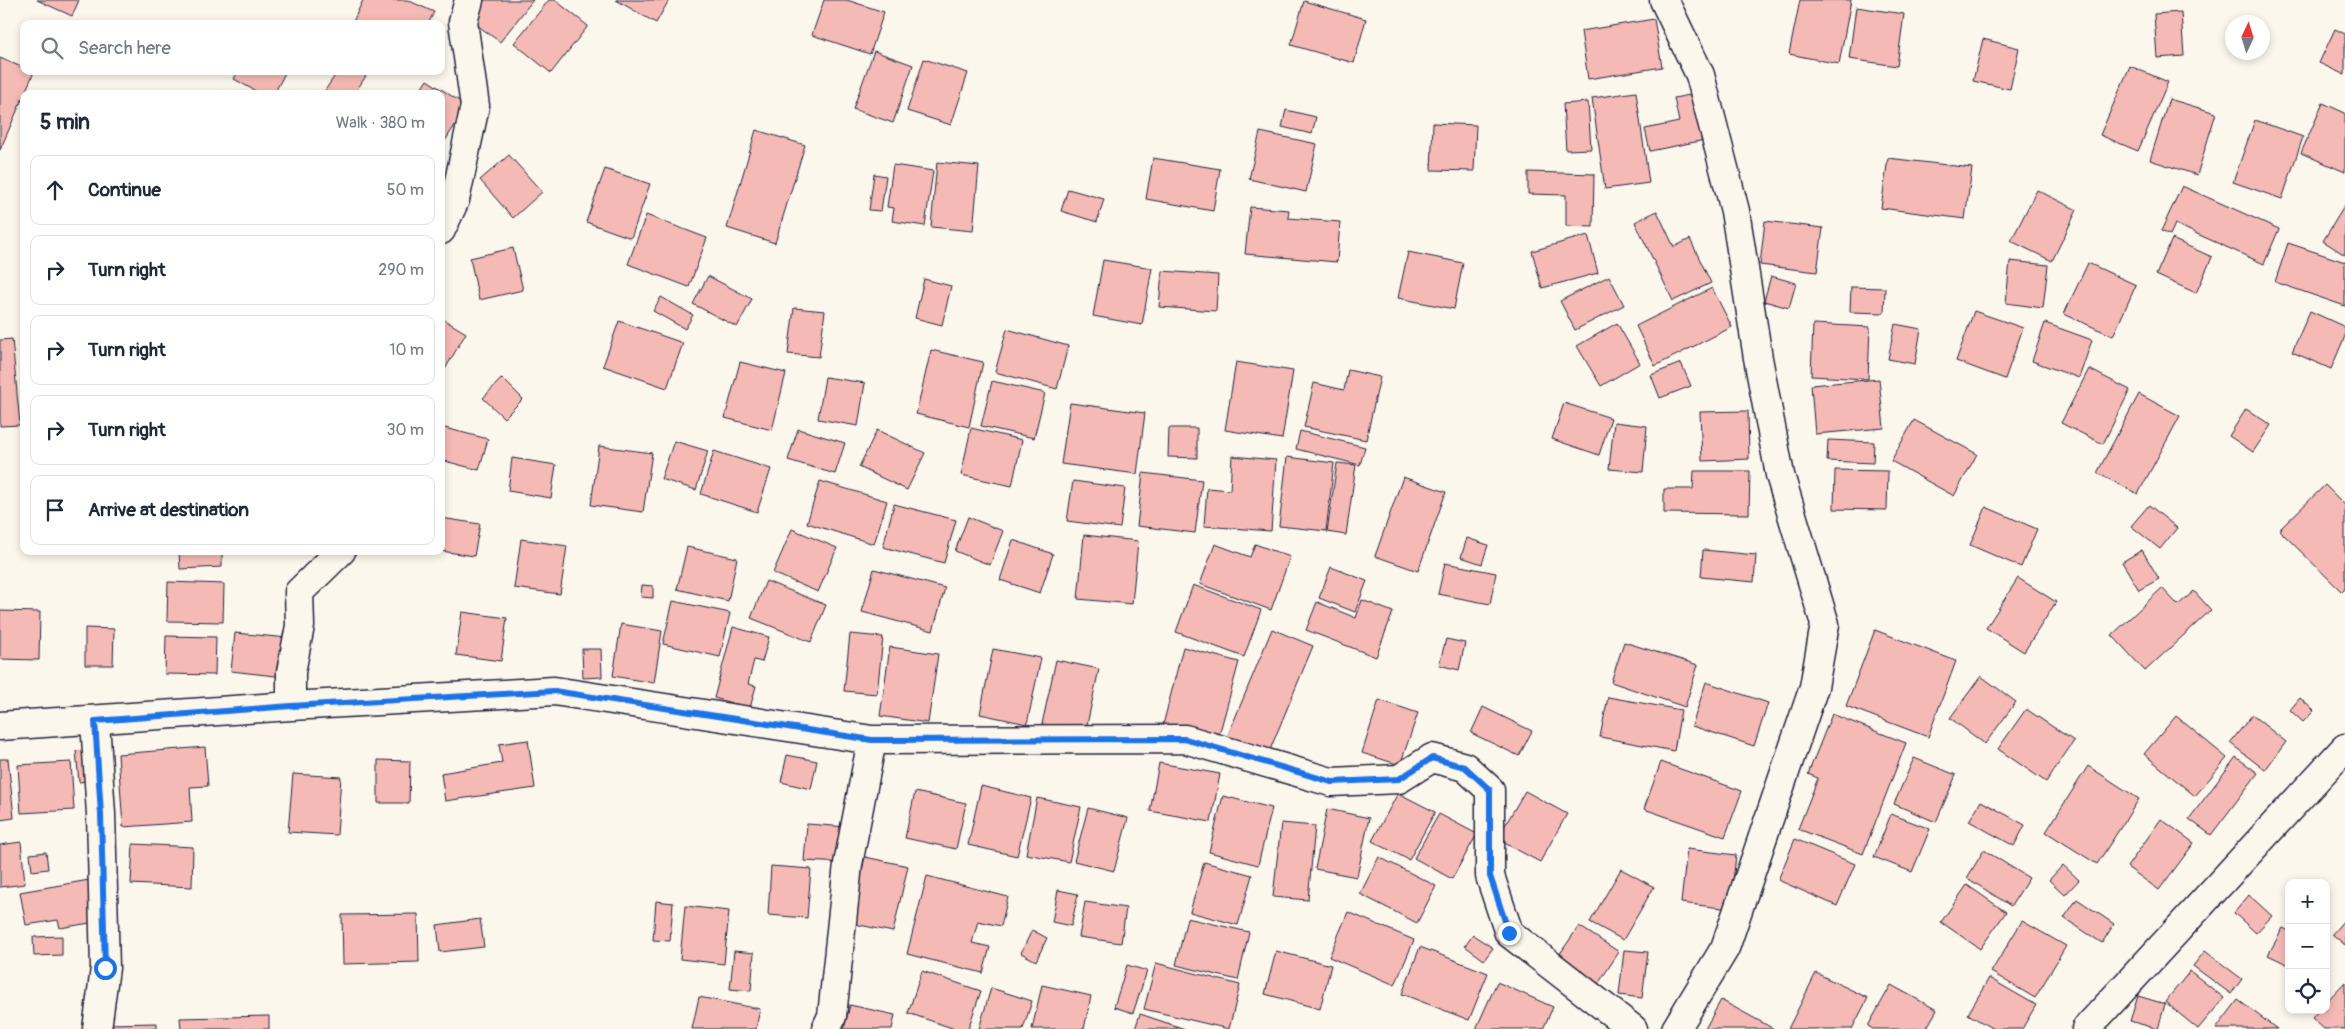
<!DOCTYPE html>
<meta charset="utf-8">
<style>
body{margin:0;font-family:Pangolin,sans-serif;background:#f2f2f3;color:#1f2937}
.controls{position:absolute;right:15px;bottom:15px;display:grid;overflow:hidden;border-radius:10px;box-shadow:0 2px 8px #0003}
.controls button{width:45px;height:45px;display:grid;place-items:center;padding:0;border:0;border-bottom:1px solid #e0e1e3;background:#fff;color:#1f2937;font:25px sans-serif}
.compass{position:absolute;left:2225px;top:15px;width:45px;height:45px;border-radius:50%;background:#fff;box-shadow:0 2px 8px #0003;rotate:4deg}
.stop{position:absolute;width:15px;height:15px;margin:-11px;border:4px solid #1a73e8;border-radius:50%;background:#fff}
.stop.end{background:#1a73e8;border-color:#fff;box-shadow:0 1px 5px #0008}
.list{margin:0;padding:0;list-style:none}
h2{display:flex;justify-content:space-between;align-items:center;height:65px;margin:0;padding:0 20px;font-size:21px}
h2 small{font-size:16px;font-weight:400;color:#747a83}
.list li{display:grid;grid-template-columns:32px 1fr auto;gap:15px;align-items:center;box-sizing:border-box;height:70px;margin:0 10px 10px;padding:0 10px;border:1px solid #e0e1e3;border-radius:10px}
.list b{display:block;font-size:19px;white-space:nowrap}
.list em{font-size:16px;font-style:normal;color:#747a83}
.icon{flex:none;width:28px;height:28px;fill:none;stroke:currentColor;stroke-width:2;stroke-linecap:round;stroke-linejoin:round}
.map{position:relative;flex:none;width:2345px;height:1029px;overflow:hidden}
.search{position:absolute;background:#fff;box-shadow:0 2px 8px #0003;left:20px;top:20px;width:425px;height:55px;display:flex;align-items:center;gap:12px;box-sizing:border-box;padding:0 18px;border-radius:10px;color:#747a83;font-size:19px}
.panel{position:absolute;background:#fff;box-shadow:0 2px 8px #0003;left:20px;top:90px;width:425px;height:465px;border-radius:10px}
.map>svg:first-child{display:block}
.building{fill:#f6bab6;stroke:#22223b}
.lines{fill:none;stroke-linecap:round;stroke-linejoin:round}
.minor-casing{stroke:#22223b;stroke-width:31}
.tertiary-casing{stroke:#22223b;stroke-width:31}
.minor{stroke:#fbf7ec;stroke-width:28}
.tertiary{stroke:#fbf7ec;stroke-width:28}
.route{stroke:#1a73e8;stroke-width:6}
</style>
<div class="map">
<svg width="2345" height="1029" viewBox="0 0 2345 1029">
<rect width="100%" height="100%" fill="#fbf7ec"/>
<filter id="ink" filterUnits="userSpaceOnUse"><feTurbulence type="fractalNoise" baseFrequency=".02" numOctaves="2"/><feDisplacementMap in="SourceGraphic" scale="10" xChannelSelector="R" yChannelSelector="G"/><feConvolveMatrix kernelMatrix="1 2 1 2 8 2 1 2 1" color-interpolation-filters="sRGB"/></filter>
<g filter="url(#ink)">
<path class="building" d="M 37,0 L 79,0 L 72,16 Z
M 363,0 L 407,0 L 434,12 L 428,24 L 352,24 Z
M 479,0 L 533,0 L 500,42 L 466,17 Z
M 549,0 L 555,0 L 588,26 L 551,73 L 514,43 Z
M 616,0 L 669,0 L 656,23 Z
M 824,0 L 847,0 L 884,12 L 870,54 L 812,35 Z
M 1800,0 L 1851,0 L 1839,64 L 1789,54 Z
M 1304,1 L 1366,19 L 1354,63 L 1291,45 Z
M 1856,7 L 1904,14 L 1897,66 L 1849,59 Z
M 2181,12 L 2184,56 L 2157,58 L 2154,14 Z
M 1654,19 L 1662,67 L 1588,79 L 1581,31 Z
M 2335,29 L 2345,34 L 2345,75 L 2319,63 Z
M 1983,39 L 2019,48 L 2010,89 L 1973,81 Z
M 874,51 L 913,65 L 893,123 L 853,109 Z
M 0,58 L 24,68 L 24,71 L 34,72 L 0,150 Z
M 924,59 L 968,73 L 951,125 L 907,111 Z
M 2130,66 L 2168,82 L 2138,151 L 2100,135 Z
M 238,71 L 286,71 L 274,94 L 261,94 L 234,79 Z
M 338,71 L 359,71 L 366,76 L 354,94 L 327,94 L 324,92 Z
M 427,80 L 467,106 L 445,141 L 441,139 L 441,94 L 418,94 Z
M 1636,92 L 1649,183 L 1605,189 L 1592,98 Z
M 1700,93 L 1710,139 L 1650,151 L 1645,129 L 1679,122 L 1674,98 Z
M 2169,99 L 2216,113 L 2197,175 L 2150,160 Z
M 1588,102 L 1591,149 L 1566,150 L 1563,104 Z
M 2323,103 L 2345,113 L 2345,172 L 2301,153 Z
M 1286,110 L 1316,117 L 1312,134 L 1282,127 Z
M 2255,120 L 2303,137 L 2282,199 L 2233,182 Z
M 1433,123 L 1476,125 L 1474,171 L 1431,170 Z
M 756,130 L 805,145 L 775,243 L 727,228 Z
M 1260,132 L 1317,144 L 1306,192 L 1249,179 Z
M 509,155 L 542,192 L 513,218 L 480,180 Z
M 1153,158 L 1220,169 L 1213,211 L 1146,199 Z
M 1888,158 L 1972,168 L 1965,219 L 1881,208 Z
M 937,162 L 979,166 L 973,231 L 931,227 Z
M 893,165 L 933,171 L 925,226 L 892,221 L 894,208 L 887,207 Z
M 605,169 L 650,184 L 631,238 L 586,222 Z
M 1528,172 L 1594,174 L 1593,227 L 1566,226 L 1566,195 L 1528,194 Z
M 874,174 L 886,176 L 881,211 L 869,210 Z
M 2182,186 L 2279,229 L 2264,264 L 2175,224 L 2170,235 L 2161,231 Z
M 1068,189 L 1104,199 L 1097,222 L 1061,211 Z
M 2037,190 L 2077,210 L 2052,261 L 2011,241 Z
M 2345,205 L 2345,255 L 2323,241 Z
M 1250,207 L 1289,210 L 1288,218 L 1340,222 L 1337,262 L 1245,254 Z
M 1657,211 L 1674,247 L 1690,239 L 1711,283 L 1673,301 L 1635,222 Z
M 646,215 L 707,238 L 689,287 L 628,264 Z
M 1765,221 L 1823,228 L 1817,272 L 1760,265 Z
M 1588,235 L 1598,273 L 1542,288 L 1532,251 Z
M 2172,239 L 2212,257 L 2196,293 L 2156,275 Z
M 2288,243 L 2345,262 L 2345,306 L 2275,282 Z
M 513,248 L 523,290 L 479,300 L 470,258 Z
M 1408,252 L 1463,263 L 1454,309 L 1398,298 Z
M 1103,260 L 1152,268 L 1142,325 L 1093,316 Z
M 2010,261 L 2048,265 L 2043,308 L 2006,303 Z
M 2088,263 L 2136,285 L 2113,336 L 2064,314 Z
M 1162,271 L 1218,275 L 1216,311 L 1159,307 Z
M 708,276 L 752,299 L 737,327 L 693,304 Z
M 1609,276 L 1624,305 L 1575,330 L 1560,301 Z
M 1771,276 L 1796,283 L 1789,308 L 1764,301 Z
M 924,279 L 951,286 L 942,325 L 915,318 Z
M 1851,287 L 1885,288 L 1884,313 L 1850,312 Z
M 1712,288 L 1732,327 L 1655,366 L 1636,326 Z
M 661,297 L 693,315 L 685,329 L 653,311 Z
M 794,308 L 825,311 L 819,357 L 788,354 Z
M 1974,311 L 2023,328 L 2005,379 L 1956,361 Z
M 2310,311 L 2345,327 L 2345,336 L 2331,369 L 2292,352 Z
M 441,318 L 466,333 L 441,376 Z
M 619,321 L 683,343 L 667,388 L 603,366 Z
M 1617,323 L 1640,363 L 1601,386 L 1577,346 Z
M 2045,323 L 2092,340 L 2079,378 L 2032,361 Z
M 1813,324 L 1870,327 L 1868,379 L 1811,376 Z
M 1895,324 L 1921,329 L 1915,364 L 1888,359 Z
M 1007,329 L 1068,346 L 1057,389 L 995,372 Z
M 12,339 L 20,425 L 0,426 L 0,340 Z
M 931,350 L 983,362 L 969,427 L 916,414 Z
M 740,362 L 786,373 L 772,430 L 725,418 Z
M 1236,362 L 1293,371 L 1282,439 L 1225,430 Z
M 1681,363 L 1691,386 L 1660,398 L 1651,375 Z
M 2089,369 L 2130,390 L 2103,444 L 2061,423 Z
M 1348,370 L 1380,377 L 1366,440 L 1304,427 L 1314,383 L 1344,390 Z
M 825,377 L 865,383 L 858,426 L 818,419 Z
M 502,378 L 523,399 L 504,418 L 483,398 Z
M 1879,379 L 1884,428 L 1815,434 L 1811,385 Z
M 992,381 L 1045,393 L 1034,438 L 981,426 Z
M 2139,394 L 2180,416 L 2138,494 L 2097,473 Z
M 1070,403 L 1145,413 L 1137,474 L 1061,464 Z
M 1564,403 L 1611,418 L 1599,455 L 1552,439 Z
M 2246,409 L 2271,425 L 2253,452 L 2229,436 Z
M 1748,411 L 1749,459 L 1702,461 L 1700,412 Z
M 1914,420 L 1977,454 L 1954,496 L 1891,461 Z
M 1614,422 L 1647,426 L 1643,472 L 1609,469 Z
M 441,427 L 488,439 L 479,470 L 441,460 Z
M 971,428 L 1022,440 L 1012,486 L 961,475 Z
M 1169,428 L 1197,428 L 1197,458 L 1168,457 Z
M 798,429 L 845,443 L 835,474 L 788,460 Z
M 877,430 L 925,453 L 907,490 L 859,467 Z
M 1300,431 L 1365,447 L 1360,465 L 1296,449 Z
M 1828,440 L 1874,442 L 1873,463 L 1827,461 Z
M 674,441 L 708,451 L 696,490 L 661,479 Z
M 599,446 L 652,453 L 643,512 L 591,505 Z
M 714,451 L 771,469 L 757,512 L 701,494 Z
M 1232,456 L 1276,460 L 1271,531 L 1204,526 L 1207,488 L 1230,490 Z
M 1287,457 L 1334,463 L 1326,531 L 1279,526 Z
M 512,458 L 556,465 L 551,498 L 508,491 Z
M 1337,463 L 1356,465 L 1346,535 L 1327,532 Z
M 1835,470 L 1888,471 L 1887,510 L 1834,509 Z
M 1694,471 L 1750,471 L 1749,514 L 1664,513 L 1664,489 L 1693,489 Z
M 1143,473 L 1202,480 L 1195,533 L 1137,526 Z
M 1403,477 L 1446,492 L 1418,571 L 1375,556 Z
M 820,481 L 887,501 L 874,544 L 807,523 Z
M 1073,481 L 1125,488 L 1120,528 L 1067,521 Z
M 2325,485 L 2345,505 L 2345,589 L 2342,592 L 2279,530 Z
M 894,504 L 956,520 L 944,563 L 883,547 Z
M 2149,505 L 2177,528 L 2160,549 L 2131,526 Z
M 1986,507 L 2037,529 L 2021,567 L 1970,545 Z
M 968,517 L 1003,531 L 990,565 L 955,551 Z
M 441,518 L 480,524 L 474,556 L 441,551 Z
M 792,529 L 837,548 L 818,592 L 773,573 Z
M 1084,535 L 1138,541 L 1132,604 L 1078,599 Z
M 1467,538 L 1488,545 L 1482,564 L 1461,557 Z
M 521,539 L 567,546 L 560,594 L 514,588 Z
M 1013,540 L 1053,554 L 1040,593 L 1000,580 Z
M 1215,544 L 1250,557 L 1255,544 L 1290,557 L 1271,610 L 1200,584 Z
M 687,547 L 737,558 L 728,601 L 677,589 Z
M 1703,550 L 1756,555 L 1754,582 L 1701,577 Z
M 2142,550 L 2159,579 L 2139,590 L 2122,562 Z
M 179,551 L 222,551 L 222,567 L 180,569 Z
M 1445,563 L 1496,573 L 1490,604 L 1438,594 Z
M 1331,567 L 1367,581 L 1355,612 L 1319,598 Z
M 874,569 L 945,588 L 933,631 L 862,612 Z
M 2018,578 L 2056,602 L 2024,652 L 1986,628 Z
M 766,581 L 826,605 L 811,642 L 751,618 Z
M 168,582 L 224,584 L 223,622 L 167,621 Z
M 642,585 L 653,586 L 653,598 L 641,597 Z
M 1193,585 L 1261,610 L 1244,657 L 1176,632 Z
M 2162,588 L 2178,605 L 2194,591 L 2211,610 L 2145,671 L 2112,635 Z
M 1362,600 L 1393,612 L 1376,657 L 1306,630 L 1317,602 L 1356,618 Z
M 673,601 L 730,613 L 720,657 L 663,644 Z
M 0,611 L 40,612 L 39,660 L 0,659 Z
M 462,612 L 507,618 L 501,661 L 456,655 Z
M 621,624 L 662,631 L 654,683 L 613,676 Z
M 733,627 L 769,637 L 762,662 L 754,660 L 748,684 L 756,686 L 750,708 L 714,698 Z
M 85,628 L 114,629 L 113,665 L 85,665 Z
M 1272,629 L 1313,646 L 1267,757 L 1226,740 Z
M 1875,630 L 1956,661 L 1928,737 L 1846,706 Z
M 235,633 L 288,638 L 284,677 L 231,671 Z
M 850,634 L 883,637 L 877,694 L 844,691 Z
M 166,636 L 216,637 L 215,675 L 165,674 Z
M 1446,639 L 1465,643 L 1459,670 L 1439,665 Z
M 1624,642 L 1698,665 L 1685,707 L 1611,682 Z
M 890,647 L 938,654 L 928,723 L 880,716 Z
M 1183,647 L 1239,662 L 1218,739 L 1163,725 Z
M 582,649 L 601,649 L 602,677 L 583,678 Z
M 993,649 L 1041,658 L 1027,724 L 980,714 Z
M 1056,660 L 1099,669 L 1085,734 L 1042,724 Z
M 1981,676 L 2016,702 L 1985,744 L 1950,718 Z
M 1706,682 L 1768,703 L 1754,746 L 1692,726 Z
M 1608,697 L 1681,710 L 1674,751 L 1600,737 Z
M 2300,698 L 2314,711 L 2303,722 L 2290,710 Z
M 1379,700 L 1418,713 L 1400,765 L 1362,753 Z
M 1483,707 L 1532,731 L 1519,756 L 1471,733 Z
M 2026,709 L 2074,741 L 2046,782 L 1998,749 Z
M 1832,714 L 1906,743 L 1863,854 L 1798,829 L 1818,778 L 1808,774 Z
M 2252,715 L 2286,742 L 2265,770 L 2230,743 Z
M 2176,716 L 2227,758 L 2195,796 L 2144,754 Z
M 528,740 L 535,788 L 445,801 L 441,773 L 502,763 L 499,744 Z
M 205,747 L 208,786 L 190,787 L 192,822 L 123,827 L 118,754 Z
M 92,749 L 96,780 L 79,782 L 76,751 Z
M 787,755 L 817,761 L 811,789 L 781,782 Z
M 2236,757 L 2258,773 L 2211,835 L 2189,819 Z
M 1914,758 L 1956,775 L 1936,822 L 1894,804 Z
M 0,759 L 8,759 L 14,818 L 0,820 Z
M 378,760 L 410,761 L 409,803 L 378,803 Z
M 71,762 L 74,810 L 21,813 L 18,765 Z
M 1661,762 L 1742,791 L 1725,837 L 1644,809 Z
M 1159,763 L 1220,774 L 1211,822 L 1150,811 Z
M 2088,766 L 2139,799 L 2097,864 L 2046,832 Z
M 293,774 L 341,777 L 337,835 L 288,832 Z
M 981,786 L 1031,798 L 1017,856 L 968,845 Z
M 1525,791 L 1567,814 L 1540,862 L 1497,839 Z
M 915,792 L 966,803 L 956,849 L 905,838 Z
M 1398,793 L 1435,812 L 1409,860 L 1372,841 Z
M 1223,796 L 1272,808 L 1258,865 L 1209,852 Z
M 1037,798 L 1081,807 L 1069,862 L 1026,854 Z
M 1981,801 L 2025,825 L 2014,846 L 1969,821 Z
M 1088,808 L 1128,818 L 1114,871 L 1074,861 Z
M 1327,809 L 1369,818 L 1357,877 L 1315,869 Z
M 1439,814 L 1477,834 L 1452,879 L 1414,858 Z
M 1891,814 L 1930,829 L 1912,872 L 1874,857 Z
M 2161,819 L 2194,843 L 2159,890 L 2127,867 Z
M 1281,823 L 1315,826 L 1308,900 L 1273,897 Z
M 807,824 L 847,827 L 844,863 L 804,861 Z
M 1795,839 L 1855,864 L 1837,906 L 1778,880 Z
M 21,842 L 25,884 L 0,887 L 0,845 Z
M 133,844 L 193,847 L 192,887 L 131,884 Z
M 1687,849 L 1736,855 L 1730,909 L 1681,903 Z
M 1984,850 L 2029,878 L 2011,906 L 1967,878 Z
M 46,852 L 48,869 L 32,871 L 30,854 Z
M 865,857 L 908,866 L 893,932 L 850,923 Z
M 1379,857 L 1436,886 L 1417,923 L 1360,894 Z
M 1204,862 L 1252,875 L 1238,925 L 1190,912 Z
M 2063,865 L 2079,880 L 2065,895 L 2049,880 Z
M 771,866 L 811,869 L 807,918 L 768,915 Z
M 1621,869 L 1654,887 L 1623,940 L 1590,922 Z
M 927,876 L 1008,897 L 1001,926 L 978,921 L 972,943 L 990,947 L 983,973 L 907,954 Z
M 95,879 L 102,921 L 60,928 L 58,920 L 26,925 L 20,892 Z
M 1967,885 L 2006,912 L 1980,949 L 1941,922 Z
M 1058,890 L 1078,894 L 1071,926 L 1052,922 Z
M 2249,895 L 2272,916 L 2256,933 L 2234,913 Z
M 2077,899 L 2114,924 L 2102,943 L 2064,918 Z
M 656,901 L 673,903 L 670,941 L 653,940 Z
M 1085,902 L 1126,908 L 1121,943 L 1079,937 Z
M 685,906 L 729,911 L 724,964 L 680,959 Z
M 1348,912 L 1414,940 L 1395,985 L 1329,957 Z
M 418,914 L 419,962 L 343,964 L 342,915 Z
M 1187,918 L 1249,932 L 1238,980 L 1176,965 Z
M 480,919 L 484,947 L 440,952 L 437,925 Z
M 2345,919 L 2345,945 L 2332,934 Z
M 2022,921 L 2066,946 L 2035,998 L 1991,972 Z
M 1579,926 L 1619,952 L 1596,987 L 1555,961 Z
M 2283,928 L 2289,931 L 2289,965 L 2268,955 Z
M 1032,930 L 1047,938 L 1036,961 L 1021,953 Z
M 1473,935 L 1493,948 L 1484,960 L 1465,946 Z
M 62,936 L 62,955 L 34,956 L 33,937 Z
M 1420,947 L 1488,973 L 1469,1020 L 1402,994 Z
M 1624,950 L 1648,952 L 1642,998 L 1619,995 Z
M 734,951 L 754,953 L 751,991 L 730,989 Z
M 1276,951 L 1331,965 L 1320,1009 L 1265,994 Z
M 2205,951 L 2242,979 L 2231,994 L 2193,966 Z
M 1156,963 L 1240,985 L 1229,1029 L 1144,1009 Z
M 1127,965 L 1147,971 L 1133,1013 L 1114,1007 Z
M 922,971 L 981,991 L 968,1029 L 955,1029 L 908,1013 Z
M 2190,971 L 2224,998 L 2198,1029 L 2165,1002 Z
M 1816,973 L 1868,998 L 1852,1029 L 1788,1029 Z
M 1989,978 L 2036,1005 L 2022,1029 L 1993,1029 L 1968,1014 Z
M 1497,982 L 1553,1007 L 1543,1029 L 1476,1029 Z
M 2345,982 L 2345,1029 L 2324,1029 L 2312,1018 L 2319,1010 L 2326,1010 L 2326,1002 Z
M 1042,985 L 1091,996 L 1084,1029 L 1032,1029 Z
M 1891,985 L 1937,1010 L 1926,1029 L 1873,1029 L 1868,1026 Z
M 991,988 L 1032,1001 L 1023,1029 L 979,1029 Z
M 2138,996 L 2165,1004 L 2158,1029 L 2130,1021 Z
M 699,997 L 760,1009 L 756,1029 L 692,1029 Z
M 1721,1000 L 1774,1029 L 1705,1029 Z
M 2238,1000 L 2277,1029 L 2216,1029 Z
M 850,1005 L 895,1015 L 892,1029 L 844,1029 Z
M 1140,1014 L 1185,1029 L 1135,1029 Z
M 269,1016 L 269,1029 L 181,1029 L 180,1018 Z
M 157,1023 L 157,1029 L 108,1029 L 108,1024 Z"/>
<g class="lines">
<g class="minor-casing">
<path id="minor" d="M 1664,0 L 1700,75 L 1735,211 L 1758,358 L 1780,475 L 1825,624 L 1814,687 L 1725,948 L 1676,1029
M 441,230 L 455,200 L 475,106 L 463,22 L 469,0
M 291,706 L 291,672 L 300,626 L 299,592 L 341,551
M 95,721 L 101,814 L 105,968 L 97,1029
M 0,726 L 291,706 L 554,691 L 872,740 L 1185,739 L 1331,782 L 1399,779 L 1432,758 L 1465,767 L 1490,790 L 1490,876 L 1509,933 L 1633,1029
M 826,1029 L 832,1016 L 848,864 L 872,740"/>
</g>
<g class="tertiary-casing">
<path id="tertiary" d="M 2086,1029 L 2345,748"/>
</g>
<use href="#minor" class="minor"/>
<use href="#tertiary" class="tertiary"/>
</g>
</g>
<g class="lines" filter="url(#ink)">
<path class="route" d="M 105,968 L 101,814 L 95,721 L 291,706 L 554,691 L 872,740 L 1185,739 L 1332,782 L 1399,779 L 1432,758 L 1465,767 L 1490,790 L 1490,876 L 1509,933"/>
</g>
</svg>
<div class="controls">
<button>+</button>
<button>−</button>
<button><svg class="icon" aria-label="locate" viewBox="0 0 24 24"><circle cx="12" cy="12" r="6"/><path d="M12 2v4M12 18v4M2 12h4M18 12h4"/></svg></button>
</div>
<svg class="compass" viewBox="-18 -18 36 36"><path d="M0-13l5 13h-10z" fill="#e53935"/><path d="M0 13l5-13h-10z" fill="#747a83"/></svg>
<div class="stop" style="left:105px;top:968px"></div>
<div class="stop end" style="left:1509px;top:933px"></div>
<div class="search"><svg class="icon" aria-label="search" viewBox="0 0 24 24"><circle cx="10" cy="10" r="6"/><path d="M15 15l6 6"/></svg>Search here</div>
<section class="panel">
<h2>5 min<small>Walk · 380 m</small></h2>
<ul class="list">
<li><svg class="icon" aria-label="ahead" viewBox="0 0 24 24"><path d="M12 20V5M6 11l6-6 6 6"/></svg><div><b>Continue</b></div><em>50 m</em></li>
<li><svg class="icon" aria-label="right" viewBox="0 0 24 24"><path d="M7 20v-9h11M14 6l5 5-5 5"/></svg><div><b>Turn right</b></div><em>290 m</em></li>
<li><svg class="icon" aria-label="right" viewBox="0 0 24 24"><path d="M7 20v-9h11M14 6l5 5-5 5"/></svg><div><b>Turn right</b></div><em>10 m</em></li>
<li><svg class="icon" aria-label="right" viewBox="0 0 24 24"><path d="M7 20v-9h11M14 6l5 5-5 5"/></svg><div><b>Turn right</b></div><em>30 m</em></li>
<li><svg class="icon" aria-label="arrive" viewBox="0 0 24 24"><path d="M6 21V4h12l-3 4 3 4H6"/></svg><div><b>Arrive at destination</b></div></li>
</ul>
</section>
</div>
